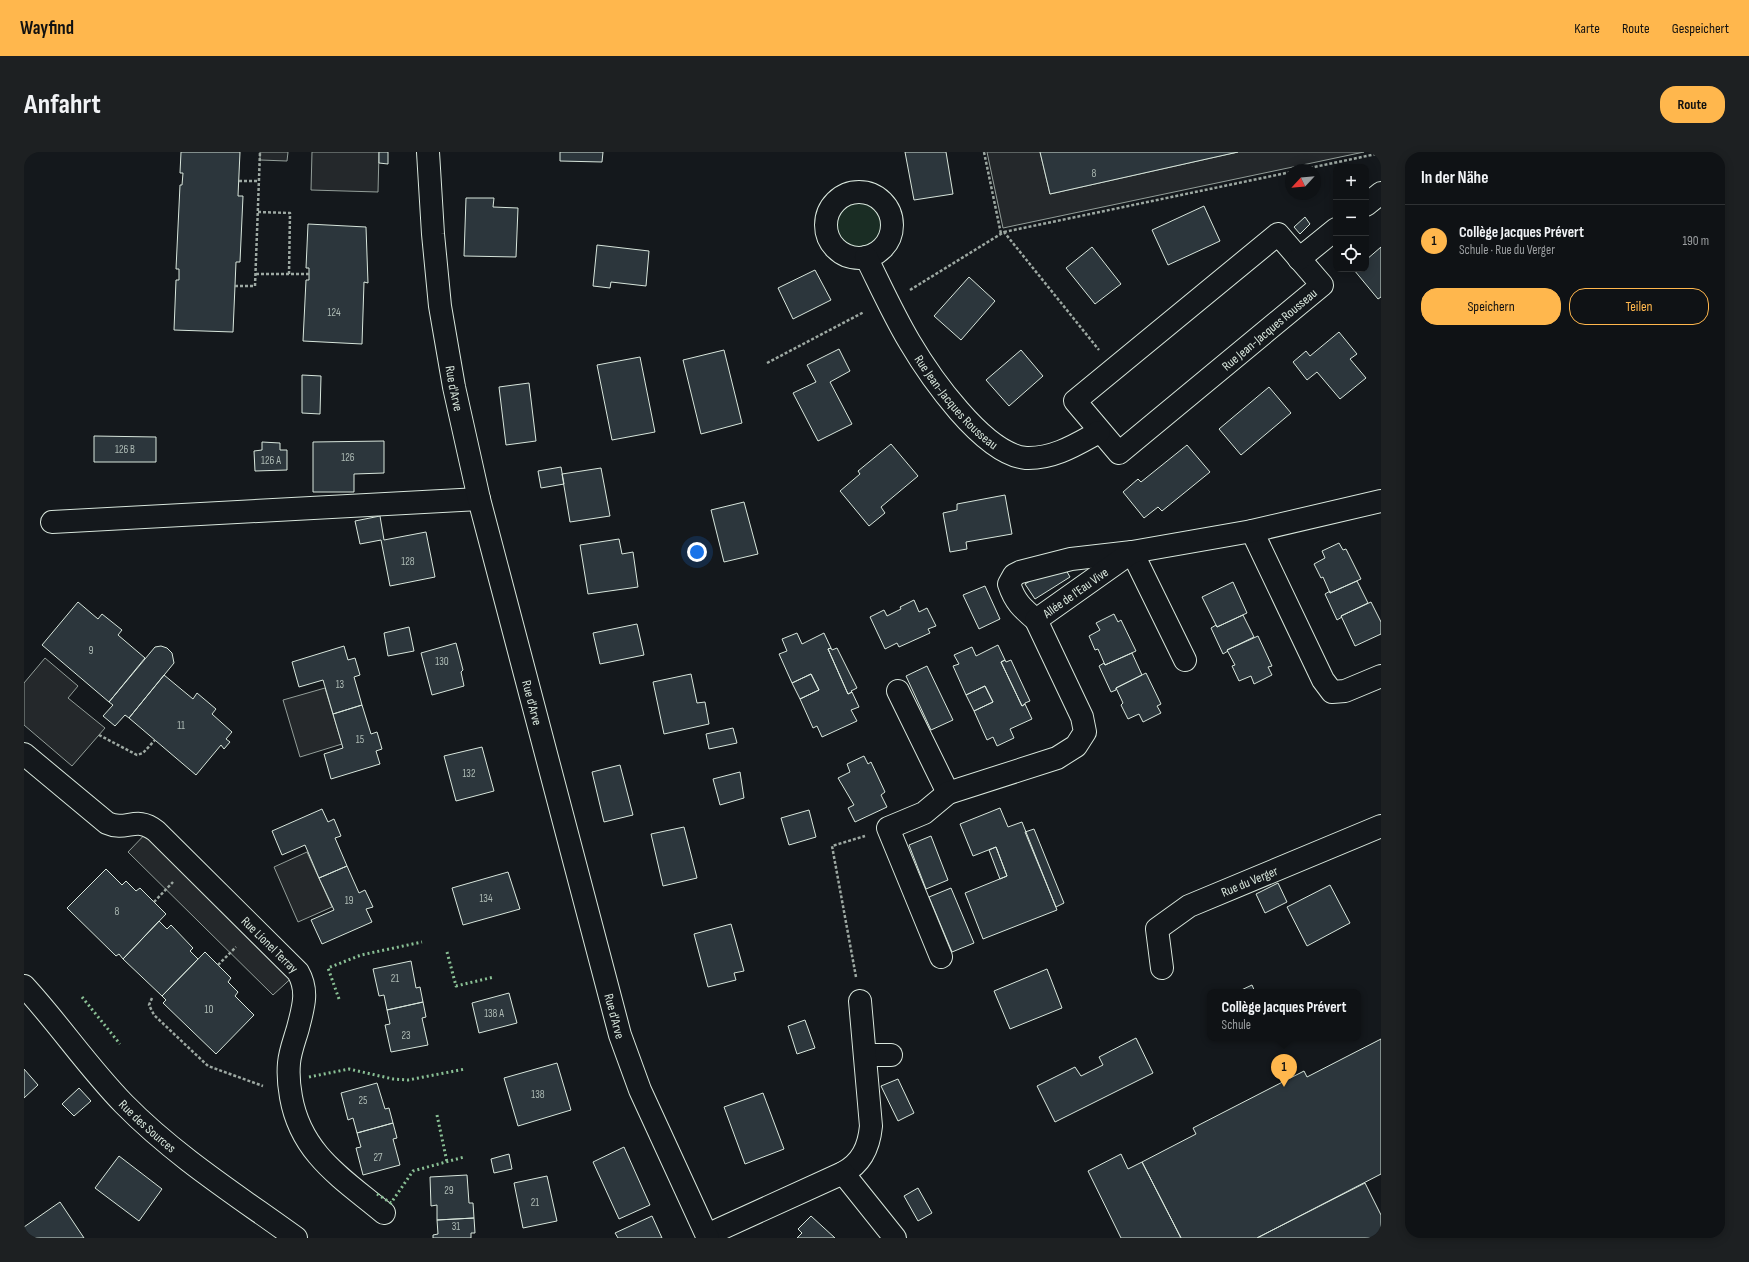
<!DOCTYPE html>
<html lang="de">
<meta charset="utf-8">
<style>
body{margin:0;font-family:"Sofia Sans Condensed",sans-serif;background:#1d2022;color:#f1f3f6}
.controls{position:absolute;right:12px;top:12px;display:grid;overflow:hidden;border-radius:8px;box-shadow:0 2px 10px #0003}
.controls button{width:36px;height:36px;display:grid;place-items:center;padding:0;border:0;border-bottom:1px solid #2f3234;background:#0f1215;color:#f1f3f6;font:20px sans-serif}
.compass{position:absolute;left:1261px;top:12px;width:36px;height:36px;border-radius:50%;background:#0f1215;box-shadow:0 2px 10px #0003;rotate:244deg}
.you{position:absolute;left:673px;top:400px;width:14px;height:14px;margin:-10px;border:3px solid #fff;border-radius:50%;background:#1a73e8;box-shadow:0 0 0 6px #1a73e833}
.badge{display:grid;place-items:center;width:26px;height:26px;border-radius:50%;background:#ffb74d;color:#111;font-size:13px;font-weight:700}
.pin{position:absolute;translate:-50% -33px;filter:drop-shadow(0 1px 2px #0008)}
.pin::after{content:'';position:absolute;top:21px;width:14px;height:12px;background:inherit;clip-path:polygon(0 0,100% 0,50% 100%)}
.popup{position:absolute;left:1183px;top:837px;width:154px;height:52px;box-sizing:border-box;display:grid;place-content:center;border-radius:8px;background:#0f1215;filter:drop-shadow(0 1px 3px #0005);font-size:13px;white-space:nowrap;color:#9b9ea0}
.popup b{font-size:15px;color:#f1f3f6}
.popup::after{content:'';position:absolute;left:50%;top:100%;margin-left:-8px;border:8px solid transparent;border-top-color:#0f1215}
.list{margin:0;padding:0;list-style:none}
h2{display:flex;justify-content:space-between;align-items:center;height:52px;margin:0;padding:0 16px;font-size:17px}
h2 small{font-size:13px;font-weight:400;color:#9b9ea0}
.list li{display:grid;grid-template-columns:26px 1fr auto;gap:12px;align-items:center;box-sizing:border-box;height:72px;padding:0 16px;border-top:1px solid #2f3234}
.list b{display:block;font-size:15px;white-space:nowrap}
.list p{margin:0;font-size:13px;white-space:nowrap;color:#9b9ea0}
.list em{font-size:13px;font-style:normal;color:#9b9ea0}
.actions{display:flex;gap:8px;padding:12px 16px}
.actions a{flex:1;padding:9px 0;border:1px solid #ffb74d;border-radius:16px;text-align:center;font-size:14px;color:#ffb74d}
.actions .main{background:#ffb74d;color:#111}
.icon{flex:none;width:22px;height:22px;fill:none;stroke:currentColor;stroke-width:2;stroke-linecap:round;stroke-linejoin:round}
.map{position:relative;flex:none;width:1357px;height:1086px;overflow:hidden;border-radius:16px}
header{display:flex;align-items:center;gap:24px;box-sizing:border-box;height:56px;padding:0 20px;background:#ffb74d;color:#111}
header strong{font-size:19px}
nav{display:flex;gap:22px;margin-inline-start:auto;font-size:14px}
.intro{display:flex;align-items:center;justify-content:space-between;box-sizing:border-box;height:96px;padding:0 24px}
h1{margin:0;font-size:28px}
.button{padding:10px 18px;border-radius:16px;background:#ffb74d;color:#111;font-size:14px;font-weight:700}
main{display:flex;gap:24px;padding:0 24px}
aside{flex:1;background:#0f1215;border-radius:16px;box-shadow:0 2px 10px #0003}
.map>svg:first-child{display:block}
.green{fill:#1a2d24;stroke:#939e99}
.parking{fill:#24282b;stroke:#939e99}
.building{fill:#2c363c;stroke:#d8e6dc}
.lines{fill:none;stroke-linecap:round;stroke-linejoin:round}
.minor-casing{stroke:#d8e6dc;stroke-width:24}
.major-casing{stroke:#d8e6dc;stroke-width:24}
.path{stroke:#9da8a2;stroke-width:2.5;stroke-dasharray:3 2;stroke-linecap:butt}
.minor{stroke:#14181c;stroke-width:22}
.major{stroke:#14181c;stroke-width:22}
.hedge{stroke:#8ac095;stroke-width:3;stroke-dasharray:2 3;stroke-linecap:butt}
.labels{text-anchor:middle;stroke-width:3;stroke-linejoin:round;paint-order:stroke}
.number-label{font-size:11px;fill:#adbab4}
.street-label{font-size:13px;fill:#d8e6dc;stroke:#14181c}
</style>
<header>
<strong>Wayfind</strong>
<nav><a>Karte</a><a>Route</a><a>Gespeichert</a></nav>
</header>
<div class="intro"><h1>Anfahrt</h1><a class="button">Route</a></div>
<main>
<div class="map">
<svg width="1357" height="1086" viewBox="0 0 1357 1086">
<rect width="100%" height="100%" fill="#14181c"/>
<path class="green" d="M811 73a24 24 0 1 1 48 0a24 24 0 1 1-48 0Z"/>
<path class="parking" d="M 236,0 L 264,0 L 263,9 L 236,8 Z
M 288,0 L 355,0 L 354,40 L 287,38 Z
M 963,0 L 1016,0 L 1026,42 L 1214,0 L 1340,0 L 979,76 Z
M 21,506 L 54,534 L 44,546 L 81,576 L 48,614 L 0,573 L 0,531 Z
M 301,536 L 318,592 L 276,605 L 259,548 Z
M 128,675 L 274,820 L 249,843 L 104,700 Z
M 283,700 L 308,755 L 274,770 L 250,715 Z"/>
<path class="building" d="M 157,0 L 216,0 L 214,44 L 219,44 L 216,110 L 212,110 L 209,180 L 150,178 L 152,128 L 155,128 L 155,117 L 152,117 L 156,33 L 158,33 L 159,21 L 156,21 Z
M 355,0 L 364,0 L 364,12 L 355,11 Z
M 536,0 L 579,0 L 578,10 L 536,9 Z
M 881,0 L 922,0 L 929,42 L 890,48 Z
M 1016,0 L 1214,0 L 1026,42 Z
M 442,46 L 470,46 L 469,55 L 494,56 L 492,105 L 440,104 Z
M 1180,54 L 1196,89 L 1144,113 L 1128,78 Z
M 1281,65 L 1286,72 L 1276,82 L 1270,75 Z
M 284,72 L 342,75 L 344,131 L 340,130 L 338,192 L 279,189 L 282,128 L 285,128 L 285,116 L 282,116 Z
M 573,93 L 625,99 L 622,134 L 587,130 L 586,136 L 569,134 Z
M 1068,95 L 1097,132 L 1071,152 L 1042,116 Z
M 1357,95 L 1357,145 L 1354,147 L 1330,118 L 1342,117 L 1342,108 Z
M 791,118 L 807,148 L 769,167 L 754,136 Z
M 945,125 L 971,149 L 937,188 L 910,164 Z
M 1315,180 L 1333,202 L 1326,207 L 1342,226 L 1316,247 L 1293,220 L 1283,228 L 1269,210 L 1282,199 L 1286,204 Z
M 815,197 L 826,219 L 806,230 L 828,272 L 794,289 L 769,241 L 792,230 L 783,213 Z
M 700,198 L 718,271 L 677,282 L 659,208 Z
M 997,198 L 1019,224 L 985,254 L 962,228 Z
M 616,205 L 631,280 L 588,288 L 573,213 Z
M 278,223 L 297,224 L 296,262 L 278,261 Z
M 505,231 L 512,289 L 482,293 L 475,235 Z
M 1245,235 L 1267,261 L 1217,303 L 1195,277 Z
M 70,284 L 132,285 L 132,310 L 70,310 Z
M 360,289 L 360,321 L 330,322 L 330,340 L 289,340 L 289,290 Z
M 238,290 L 256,291 L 256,298 L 263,298 L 263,318 L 231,319 L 230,299 L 238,298 Z
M 867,292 L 894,324 L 857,355 L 861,361 L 845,374 L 816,339 L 836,322 L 834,319 Z
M 1163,293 L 1186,320 L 1138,359 L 1134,355 L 1120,366 L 1099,340 L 1114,327 L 1117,330 Z
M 537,315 L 540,332 L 517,336 L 514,319 Z
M 577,316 L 586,364 L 546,370 L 538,322 Z
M 981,343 L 988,382 L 942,390 L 943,397 L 926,400 L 919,361 L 933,358 L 933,352 Z
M 720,350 L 734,402 L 700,410 L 687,358 Z
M 356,364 L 360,388 L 402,380 L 411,425 L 366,434 L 357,388 L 336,392 L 331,369 Z
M 595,387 L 598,402 L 609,400 L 614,435 L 564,442 L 556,393 Z
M 1315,391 L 1319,398 L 1322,397 L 1337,427 L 1306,441 L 1299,425 L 1297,426 L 1290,412 L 1301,406 L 1298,399 Z
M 1042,418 L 1046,425 L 1011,447 L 1001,432 L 1014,424 Z
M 1333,429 L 1344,451 L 1317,464 L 1318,465 L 1313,468 L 1301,442 L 1306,439 L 1306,441 Z
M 1209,430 L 1223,461 L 1193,475 L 1178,445 Z
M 961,434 L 976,467 L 955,477 L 939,443 Z
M 890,448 L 895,460 L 903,456 L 912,474 L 904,477 L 906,481 L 875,495 L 873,491 L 861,497 L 846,465 L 860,458 L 863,464 L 877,457 L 876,455 Z
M 54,450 L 74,467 L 78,462 L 98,478 L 94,483 L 121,506 L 85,550 L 18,493 Z
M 1347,450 L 1357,470 L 1357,482 L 1331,494 L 1317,464 Z
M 1090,462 L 1094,470 L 1097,468 L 1112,499 L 1081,513 L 1074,497 L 1071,498 L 1065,484 L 1076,478 L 1072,471 Z
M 1219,463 L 1230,485 L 1203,498 L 1204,499 L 1199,502 L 1187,476 L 1192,473 L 1193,475 Z
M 613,472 L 620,503 L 576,512 L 569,481 Z
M 385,475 L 390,499 L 364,504 L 360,481 Z
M 773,481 L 778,492 L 800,481 L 807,496 L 804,497 L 824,542 L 828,540 L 835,555 L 827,558 L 833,569 L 798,585 L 793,574 L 789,576 L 776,547 L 795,538 L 787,522 L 768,531 L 755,502 L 763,499 L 758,487 Z
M 1234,484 L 1248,514 L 1244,515 L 1248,523 L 1230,532 L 1227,524 L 1215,529 L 1208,514 L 1211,513 L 1203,498 Z
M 432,491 L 439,518 L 437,520 L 440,534 L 408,543 L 397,501 Z
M 974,493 L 981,508 L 977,510 L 998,554 L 1001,552 L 1008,567 L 986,577 L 990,586 L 973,594 L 969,585 L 963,588 L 950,559 L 969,550 L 961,534 L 942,543 L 929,514 L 935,512 L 930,503 L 948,495 L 952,504 Z
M 137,494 L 143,496 L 148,501 L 150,511 L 105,566 L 101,563 L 91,574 L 79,564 L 89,553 L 85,550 L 131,495 Z
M 320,494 L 324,508 L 331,506 L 336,523 L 330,525 L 338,553 L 309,562 L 299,528 L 275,535 L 268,510 Z
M 807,496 L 808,498 L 813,496 L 833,536 L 827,539 L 828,540 L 824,542 L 804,497 Z
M 1108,501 L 1118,523 L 1092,536 L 1092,538 L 1087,540 L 1075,514 L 1080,511 L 1081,513 Z
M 981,508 L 982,510 L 987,508 L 1006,549 L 1001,551 L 1001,552 L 998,554 L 977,510 Z
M 903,514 L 929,568 L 907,578 L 882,524 Z
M 1122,521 L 1137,552 L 1133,554 L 1137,561 L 1119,570 L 1115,562 L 1104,567 L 1097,553 L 1099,551 L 1092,536 Z
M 667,522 L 673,551 L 681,550 L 685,572 L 640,582 L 629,530 Z
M 787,522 L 795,538 L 776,547 L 768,531 Z
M 140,523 L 169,547 L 173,541 L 192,557 L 188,562 L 208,580 L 202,587 L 206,590 L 200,597 L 197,593 L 172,623 L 105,566 Z
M 961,534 L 969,550 L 950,559 L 942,543 Z
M 338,553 L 347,582 L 353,580 L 358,597 L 352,599 L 356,612 L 307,627 L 300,602 L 319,596 L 309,562 Z
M 709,576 L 713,591 L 685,597 L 682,582 Z
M 458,595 L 470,639 L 432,649 L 420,604 Z
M 840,604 L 844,612 L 847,610 L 861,640 L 857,643 L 863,655 L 831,670 L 824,656 L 830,653 L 814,626 L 826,620 L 823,612 Z
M 596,613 L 609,663 L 580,670 L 568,620 Z
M 716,620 L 720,646 L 696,653 L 689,627 Z
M 976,656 L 984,675 L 998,670 L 1033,758 L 959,787 L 941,741 L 983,724 L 972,695 L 949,704 L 936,672 Z
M 298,657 L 304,670 L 310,667 L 317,684 L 311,686 L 323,714 L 295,726 L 281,693 L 258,703 L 248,679 Z
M 785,658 L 792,685 L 765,693 L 757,666 Z
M 660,675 L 673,726 L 639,734 L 627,682 Z
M 1010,677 L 1040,751 L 1032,755 L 1001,680 Z
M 907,684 L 924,728 L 902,737 L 885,693 Z
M 972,695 L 983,724 L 976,727 L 965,698 Z
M 323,714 L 335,741 L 341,738 L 349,755 L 342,757 L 348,770 L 298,792 L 287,768 L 310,758 L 295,726 Z
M 82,717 L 98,733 L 102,729 L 112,739 L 116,736 L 142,762 L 99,807 L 95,802 L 92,804 L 43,756 Z
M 484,720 L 496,757 L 439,773 L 428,736 Z
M 1254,731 L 1263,750 L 1241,761 L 1232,742 Z
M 1306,733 L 1326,771 L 1283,794 L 1263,755 Z
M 927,736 L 950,791 L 928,800 L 905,745 Z
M 135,769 L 143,777 L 147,773 L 169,796 L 166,799 L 174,807 L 138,844 L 99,807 Z
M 707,772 L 720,819 L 710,821 L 712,828 L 684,835 L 670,782 Z
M 181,800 L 207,826 L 204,830 L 214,840 L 211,844 L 230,863 L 192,902 L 139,851 L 142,848 L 138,844 Z
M 387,809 L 392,836 L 396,835 L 399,850 L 363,858 L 360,843 L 355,844 L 349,817 Z
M 1023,817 L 1038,856 L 986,877 L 970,839 Z
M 1228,833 L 1231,840 L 1213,840 Z
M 485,841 L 493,871 L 455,881 L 448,851 Z
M 399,850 L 402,865 L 398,866 L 404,893 L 367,900 L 361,873 L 366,872 L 363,858 Z
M 781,868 L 791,896 L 773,902 L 764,874 Z
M 1112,886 L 1129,921 L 1031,970 L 1013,934 L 1051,915 L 1057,924 L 1079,913 L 1075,905 Z
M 1357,887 L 1357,1022 L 1233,1086 L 1157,1086 L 1118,1010 L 1172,982 L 1169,976 L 1280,919 L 1283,925 Z
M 533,911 L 547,958 L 494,974 L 480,926 Z
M 0,917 L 14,933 L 0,946 Z
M 874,927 L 890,961 L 874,969 L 857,934 Z
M 353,931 L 361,957 L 365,956 L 369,971 L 333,981 L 329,966 L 324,968 L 317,941 Z
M 55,936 L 67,949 L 50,964 L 38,952 Z
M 739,941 L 760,997 L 721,1012 L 700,955 Z
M 369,971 L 373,986 L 369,987 L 376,1013 L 339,1023 L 332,996 L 337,995 L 333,981 Z
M 600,995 L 626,1053 L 595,1067 L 569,1010 Z
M 485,1002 L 488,1017 L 470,1021 L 467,1007 Z
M 1097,1002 L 1104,1017 L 1118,1010 L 1157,1086 L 1097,1086 L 1064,1019 Z
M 95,1004 L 138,1037 L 115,1069 L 71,1036 Z
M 443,1023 L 445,1051 L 449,1051 L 450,1066 L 413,1068 L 413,1053 L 407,1054 L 406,1025 Z
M 523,1024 L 533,1069 L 499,1076 L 490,1031 Z
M 1341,1031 L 1357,1063 L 1357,1086 L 1233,1086 Z
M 894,1036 L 908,1061 L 894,1069 L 880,1044 Z
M 36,1050 L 60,1086 L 5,1086 L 0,1078 L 0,1075 Z
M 628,1064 L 638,1086 L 594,1086 L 591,1081 Z
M 787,1064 L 811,1086 L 773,1086 L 778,1081 L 774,1077 Z
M 450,1066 L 451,1081 L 447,1081 L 447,1086 L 409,1086 L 409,1083 L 414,1082 L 413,1068 Z"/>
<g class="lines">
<g class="minor-casing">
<g id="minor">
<circle cx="835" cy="73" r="33"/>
<path d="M 1342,53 L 1357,41"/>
<path d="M 1254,82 L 1298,133 L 1095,301 L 1051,249 Z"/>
<path id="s1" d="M 842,105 C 856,133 869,162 885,189 C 905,223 959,302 1002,306 C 1030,307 1053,292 1075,280"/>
<path d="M 1275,107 L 1312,77"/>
<path d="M 28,370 L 455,347"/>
<path d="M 1228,379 L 1299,528 L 1308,540 L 1321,539 L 1357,524"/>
<path d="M 1012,468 C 998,456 991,450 985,432 L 990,423 L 996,420 L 1047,407 L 1108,400 L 1161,508"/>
<path d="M 874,539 L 924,641"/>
<path id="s2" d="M 0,602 L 83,671 C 103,680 112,663 132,679 L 274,820 C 285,839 279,856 274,876 C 271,887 266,899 265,911 C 264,922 265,934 267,945 C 277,1002 318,1026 360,1061"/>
<path id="s3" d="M 917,805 L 864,676 L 900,661 L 924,641 L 1033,606 L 1052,594 L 1061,580 L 1058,565 L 1012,468 L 1108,400 L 1228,379 L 1357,349"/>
<path id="s4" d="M 1138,816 L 1133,777 L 1165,754 L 1357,674"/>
<path id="s5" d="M 0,834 C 35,872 64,915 100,952 C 151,1004 214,1044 272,1086"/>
<path d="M 841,903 L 867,903"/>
<path d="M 819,1021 C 838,1011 845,995 847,974 L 836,849"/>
<path d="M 683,1083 L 819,1021 L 871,1086"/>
</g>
</g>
<g class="major-casing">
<g id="major">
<path id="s6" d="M 404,0 L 409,82 L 416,154 L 430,235 L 455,347 L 596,883 L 616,938 L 684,1086"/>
</g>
</g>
<path class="path" d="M 960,0 L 977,82
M 1276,18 L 1357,1
M 215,29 L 235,29
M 234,60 L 266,61 L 265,122
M 980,80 L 1267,20
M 232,122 L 285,122
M 211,134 L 231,134 L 236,0
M 886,138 L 980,80 L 1075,198
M 743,211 L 840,160
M 75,583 L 113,603 L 119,601 L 131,588
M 130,750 L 149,730
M 194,813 L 212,795
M 832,825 L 808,694 L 841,684
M 128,846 L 125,853 L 130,863 L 184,914 L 239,934"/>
<use href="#minor" class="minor"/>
<use href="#major" class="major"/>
<path class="hedge" d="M 423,800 L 432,834 L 470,825
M 58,845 L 96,892
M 315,847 L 304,816 L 337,803 L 398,790
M 285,925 L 325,917 L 369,927 L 384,928 L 441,917
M 413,963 L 423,1010
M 353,1042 L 367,1051 L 389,1019 L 440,1005"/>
</g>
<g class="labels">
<g class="number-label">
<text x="1070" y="25">8</text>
<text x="310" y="164">124</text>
<text x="101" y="301">126 B</text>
<text x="324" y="309">126</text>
<text x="247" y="312">126 A</text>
<text x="384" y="413">128</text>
<text x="67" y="502">9</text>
<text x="418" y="513">130</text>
<text x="316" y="536">13</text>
<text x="157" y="577">11</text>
<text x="336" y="591">15</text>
<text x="445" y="625">132</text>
<text x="462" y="750">134</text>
<text x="325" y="752">19</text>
<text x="93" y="763">8</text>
<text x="371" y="830">21</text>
<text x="185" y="861">10</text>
<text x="470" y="865">138 A</text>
<text x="382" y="887">23</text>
<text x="514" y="946">138</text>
<text x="339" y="952">25</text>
<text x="354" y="1009">27</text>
<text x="425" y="1042">29</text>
<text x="511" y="1054">21</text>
<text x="432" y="1078">31</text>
</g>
<g class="street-label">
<text transform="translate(1245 177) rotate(-40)" y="5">Rue Jean-Jacques Rousseau</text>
<text dy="5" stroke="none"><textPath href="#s6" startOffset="238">Rue d'Arve</textPath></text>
<text dy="5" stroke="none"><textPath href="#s1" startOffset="172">Rue Jean-Jacques Rousseau</textPath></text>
<text dy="5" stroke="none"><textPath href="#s3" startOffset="534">Allée de l'Eau Vive</textPath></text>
<text dy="5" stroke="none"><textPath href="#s6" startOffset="562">Rue d'Arve</textPath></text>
<text dy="5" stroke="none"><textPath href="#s4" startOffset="144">Rue du Verger</textPath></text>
<text dy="5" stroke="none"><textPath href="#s2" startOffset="320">Rue Lionel Terray</textPath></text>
<text dy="5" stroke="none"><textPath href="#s6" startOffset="886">Rue d'Arve</textPath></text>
<text dy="5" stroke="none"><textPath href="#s5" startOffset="187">Rue des Sources</textPath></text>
</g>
</g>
</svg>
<div class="controls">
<button>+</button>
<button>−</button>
<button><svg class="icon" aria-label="locate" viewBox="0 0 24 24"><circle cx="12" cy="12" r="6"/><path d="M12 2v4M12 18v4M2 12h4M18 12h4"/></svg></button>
</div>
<svg class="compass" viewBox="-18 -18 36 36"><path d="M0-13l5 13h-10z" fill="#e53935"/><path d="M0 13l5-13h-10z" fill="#9b9ea0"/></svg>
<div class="you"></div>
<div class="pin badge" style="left:1260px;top:935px">1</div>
<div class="popup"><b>Collège Jacques Prévert</b>Schule</div>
</div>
<aside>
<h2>In der Nähe<small></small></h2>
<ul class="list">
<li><span class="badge">1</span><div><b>Collège Jacques Prévert</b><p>Schule · Rue du Verger</p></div><em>190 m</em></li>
</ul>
<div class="actions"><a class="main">Speichern</a><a>Teilen</a></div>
</aside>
</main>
